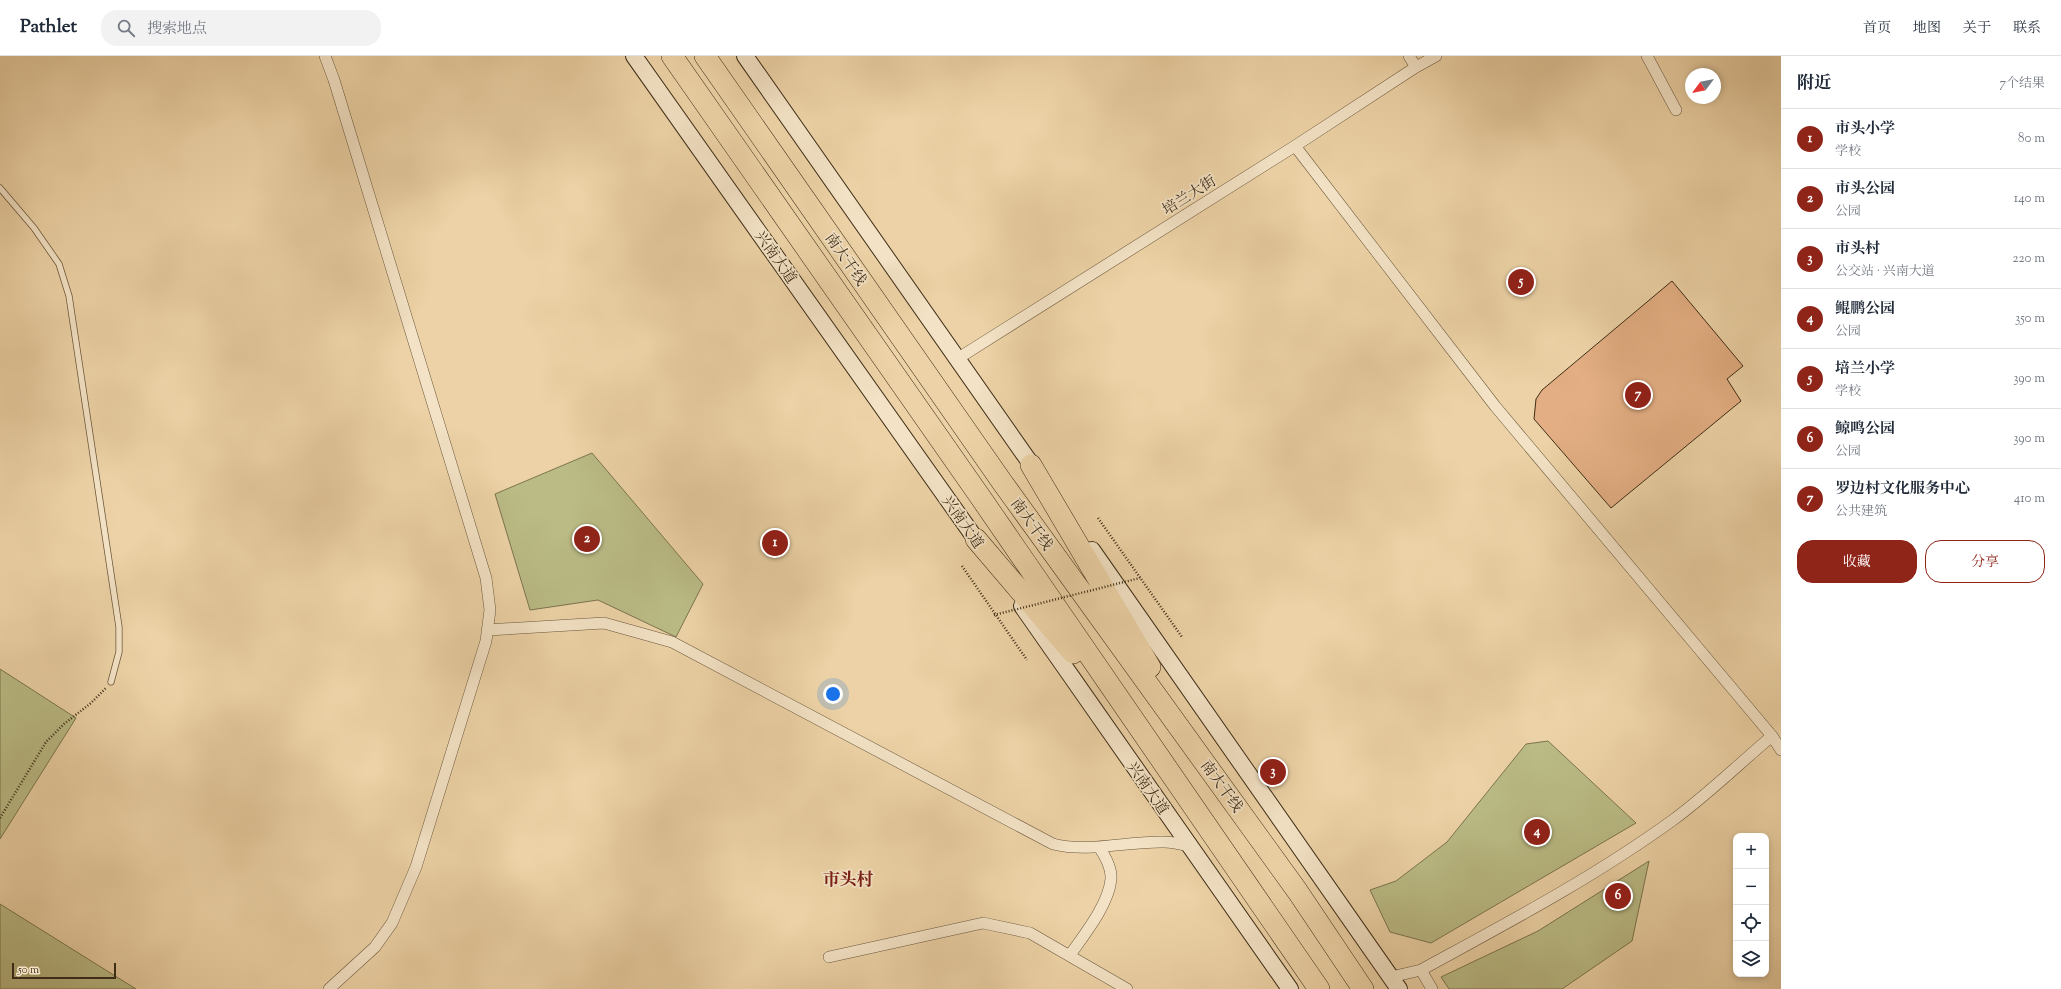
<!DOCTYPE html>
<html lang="zh">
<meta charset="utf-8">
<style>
body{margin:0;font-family:"Sorts Mill Goudy","Noto Serif SC",serif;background:#f2f2f3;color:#1f2937}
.controls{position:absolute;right:12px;bottom:12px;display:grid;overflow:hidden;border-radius:8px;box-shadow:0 2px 6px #0003}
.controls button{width:36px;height:36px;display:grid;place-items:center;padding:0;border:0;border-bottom:1px solid #e0e1e3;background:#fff;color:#1f2937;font:20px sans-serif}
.compass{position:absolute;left:1685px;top:12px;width:36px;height:36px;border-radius:50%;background:#fff;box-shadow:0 2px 6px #0003;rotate:238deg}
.scale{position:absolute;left:12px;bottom:10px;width:104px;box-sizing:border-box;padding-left:4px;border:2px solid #3f2d17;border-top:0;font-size:11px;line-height:14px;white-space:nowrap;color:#3f2d17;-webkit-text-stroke:3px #f3e2c5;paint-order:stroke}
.you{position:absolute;left:833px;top:638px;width:14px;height:14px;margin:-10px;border:3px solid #fff;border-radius:50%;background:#1a73e8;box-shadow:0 0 0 6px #1a73e833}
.badge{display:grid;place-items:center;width:26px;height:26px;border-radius:50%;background:#8f2418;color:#fff;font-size:13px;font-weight:700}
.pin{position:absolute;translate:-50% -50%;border:2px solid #fff;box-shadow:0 1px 4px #0006}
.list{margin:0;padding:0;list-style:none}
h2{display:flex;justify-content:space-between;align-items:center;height:52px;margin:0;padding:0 16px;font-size:17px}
h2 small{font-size:13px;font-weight:400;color:#747a83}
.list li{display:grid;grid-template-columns:26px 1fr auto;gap:12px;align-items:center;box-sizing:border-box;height:60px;padding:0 16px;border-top:1px solid #e0e1e3}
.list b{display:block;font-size:15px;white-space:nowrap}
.list p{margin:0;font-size:13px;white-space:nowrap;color:#747a83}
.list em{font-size:13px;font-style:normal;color:#747a83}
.actions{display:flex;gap:8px;padding:12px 16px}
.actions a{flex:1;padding:9px 0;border:1px solid #8f2418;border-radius:16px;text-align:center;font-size:14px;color:#8f2418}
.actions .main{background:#8f2418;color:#fff}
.icon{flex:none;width:22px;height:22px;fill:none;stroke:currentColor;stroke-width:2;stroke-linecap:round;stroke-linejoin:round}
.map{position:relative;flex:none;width:1781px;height:933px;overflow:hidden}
header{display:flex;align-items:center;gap:24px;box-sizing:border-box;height:56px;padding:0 20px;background:#fff;border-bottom:1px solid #e0e1e3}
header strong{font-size:19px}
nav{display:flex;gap:22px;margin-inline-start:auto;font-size:14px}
.search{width:280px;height:36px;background:#f2f2f3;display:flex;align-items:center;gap:10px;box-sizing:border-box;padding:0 14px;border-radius:16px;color:#747a83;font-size:15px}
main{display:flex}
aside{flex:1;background:#fff}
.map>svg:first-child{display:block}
.green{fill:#babb85;stroke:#7c744e}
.building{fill:#e3ae83;stroke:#3f2d17}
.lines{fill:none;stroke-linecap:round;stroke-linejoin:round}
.lane-casing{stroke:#6a563b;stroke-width:7}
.street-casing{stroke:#6a563b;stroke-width:12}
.secondary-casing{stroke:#3f2d17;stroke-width:18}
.highway-casing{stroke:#3f2d17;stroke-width:22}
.path{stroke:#3f2d17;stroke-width:2.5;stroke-dasharray:1 2;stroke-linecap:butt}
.lane{stroke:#f3e2c5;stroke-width:5.5}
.street{stroke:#f3e2c5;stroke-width:11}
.secondary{stroke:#f3e2c5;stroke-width:16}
.highway{stroke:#ecd2a6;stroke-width:21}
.path-bridge{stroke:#3f2d17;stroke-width:2.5;stroke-dasharray:1 2;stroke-linecap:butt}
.labels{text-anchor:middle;stroke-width:3.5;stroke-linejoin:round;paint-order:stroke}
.street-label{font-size:15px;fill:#3f2d17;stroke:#f3e2c5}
.quarter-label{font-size:17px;font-weight:bold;fill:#7a1f14;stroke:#f3e2c5}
</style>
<header>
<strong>Pathlet</strong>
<div class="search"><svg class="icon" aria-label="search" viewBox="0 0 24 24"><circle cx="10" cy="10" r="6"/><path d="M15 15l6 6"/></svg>搜索地点</div>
<nav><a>首页</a><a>地图</a><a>关于</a><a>联系</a></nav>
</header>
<main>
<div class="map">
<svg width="1781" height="933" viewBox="0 0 1781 933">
<rect width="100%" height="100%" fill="#ecd2a6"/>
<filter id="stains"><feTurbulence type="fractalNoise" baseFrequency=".005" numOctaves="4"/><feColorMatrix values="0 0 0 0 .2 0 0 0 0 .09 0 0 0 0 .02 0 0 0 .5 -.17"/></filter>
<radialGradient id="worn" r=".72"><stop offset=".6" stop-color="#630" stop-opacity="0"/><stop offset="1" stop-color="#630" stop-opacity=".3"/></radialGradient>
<path class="green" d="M 592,397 L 703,528 L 676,581 L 598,544 L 530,554 L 495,438 Z
M 0,613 L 76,662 L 0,783 Z
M 1548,685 L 1636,767 L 1431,887 L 1390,876 L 1370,834 L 1396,825 L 1447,786 L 1526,688 Z
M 1649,805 L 1632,885 L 1562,933 L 1449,933 L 1441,921 L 1538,875 Z
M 0,848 L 136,933 L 0,933 Z"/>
<path class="building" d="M 1672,225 L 1743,310 L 1727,323 L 1741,345 L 1611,452 L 1534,363 L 1536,343 L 1542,334 Z"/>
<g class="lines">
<g class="lane-casing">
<path id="lane" d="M 0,132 L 34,172 L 59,208 L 69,240 L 119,571 L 119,596 L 111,626"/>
</g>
<g class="street-casing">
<path id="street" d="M 325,0 L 334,24 L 486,522 L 490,554 L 486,585 L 416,811 L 392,867 L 375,891 L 329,933
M 1409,0 L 1416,11
M 1647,0 L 1676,54
M 1295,90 L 1495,350 L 1772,680 L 1781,694
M 957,303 L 1295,90 L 1416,11 L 1436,0
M 487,574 L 604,567 L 672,586 L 1053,788 C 1090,797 1127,785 1164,786 C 1172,786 1181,788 1189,790
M 1070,899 C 1084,879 1109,848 1111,823 C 1112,812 1105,800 1099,791
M 829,901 L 983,867 L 1030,877 L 1127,933
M 1421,914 C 1507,867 1593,822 1673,764 C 1707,739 1739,708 1772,680
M 1391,921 L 1421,914 L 1432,933"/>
</g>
<g class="secondary-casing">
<path id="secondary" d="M 634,0 L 982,492
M 745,0 L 1038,418
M 1092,494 L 1399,933
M 1022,550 L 1290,933"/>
</g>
<g class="highway-casing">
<path id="highway" d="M 672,0 L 981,442 L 1319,933
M 705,0 L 1002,426 L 1298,836 L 1363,933
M 1031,409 L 1150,611
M 976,483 L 1073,597"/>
</g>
<path class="path" d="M 1098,462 L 1182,581
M 962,510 L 1027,604
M 0,762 L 46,686 L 64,668 L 91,647 L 106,632"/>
<use href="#lane" class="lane"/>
<use href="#street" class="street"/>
<use href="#secondary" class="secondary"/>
<use href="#highway" class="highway"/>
<path class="path-bridge" d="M 994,559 L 1140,522"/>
</g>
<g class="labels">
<g class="street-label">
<text transform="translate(1189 139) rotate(-32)" y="5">培兰大街</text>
<text transform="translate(776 201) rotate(55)" y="5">兴南大道</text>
<text transform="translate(846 203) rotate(55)" y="5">南大干线</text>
<text transform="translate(963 466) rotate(55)" y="5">兴南大道</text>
<text transform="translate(1032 468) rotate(54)" y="5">南大干线</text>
<text transform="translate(1222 730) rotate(54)" y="5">南大干线</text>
<text transform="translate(1148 732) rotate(55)" y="5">兴南大道</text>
</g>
<g class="quarter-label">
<text x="848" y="829">市头村</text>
</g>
</g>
<rect width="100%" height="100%" filter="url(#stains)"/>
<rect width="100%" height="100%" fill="url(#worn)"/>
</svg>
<div class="controls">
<button>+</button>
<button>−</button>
<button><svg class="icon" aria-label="locate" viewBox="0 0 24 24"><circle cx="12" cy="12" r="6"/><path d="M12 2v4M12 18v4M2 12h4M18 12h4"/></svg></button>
<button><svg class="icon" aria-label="layers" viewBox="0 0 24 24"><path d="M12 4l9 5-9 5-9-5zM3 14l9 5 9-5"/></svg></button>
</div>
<svg class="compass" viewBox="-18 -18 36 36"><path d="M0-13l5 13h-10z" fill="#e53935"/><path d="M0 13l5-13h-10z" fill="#747a83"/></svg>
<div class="scale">50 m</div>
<div class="you"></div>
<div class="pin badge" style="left:775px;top:487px">1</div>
<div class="pin badge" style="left:587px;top:483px">2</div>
<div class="pin badge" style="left:1273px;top:716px">3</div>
<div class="pin badge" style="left:1537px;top:776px">4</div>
<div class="pin badge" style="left:1521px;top:226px">5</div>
<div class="pin badge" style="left:1618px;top:840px">6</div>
<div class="pin badge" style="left:1638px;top:339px">7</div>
</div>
<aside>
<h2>附近<small>7个结果</small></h2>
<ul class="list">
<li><span class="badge">1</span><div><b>市头小学</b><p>学校</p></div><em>80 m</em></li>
<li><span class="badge">2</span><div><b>市头公园</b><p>公园</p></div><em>140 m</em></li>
<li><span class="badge">3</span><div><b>市头村</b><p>公交站 · 兴南大道</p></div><em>220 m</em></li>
<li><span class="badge">4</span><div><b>鲲鹏公园</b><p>公园</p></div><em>350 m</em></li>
<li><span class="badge">5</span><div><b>培兰小学</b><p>学校</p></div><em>390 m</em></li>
<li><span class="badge">6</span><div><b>鲸鸣公园</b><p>公园</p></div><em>390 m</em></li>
<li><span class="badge">7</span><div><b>罗边村文化服务中心</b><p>公共建筑</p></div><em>410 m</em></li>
</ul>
<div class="actions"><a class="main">收藏</a><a>分享</a></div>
</aside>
</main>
